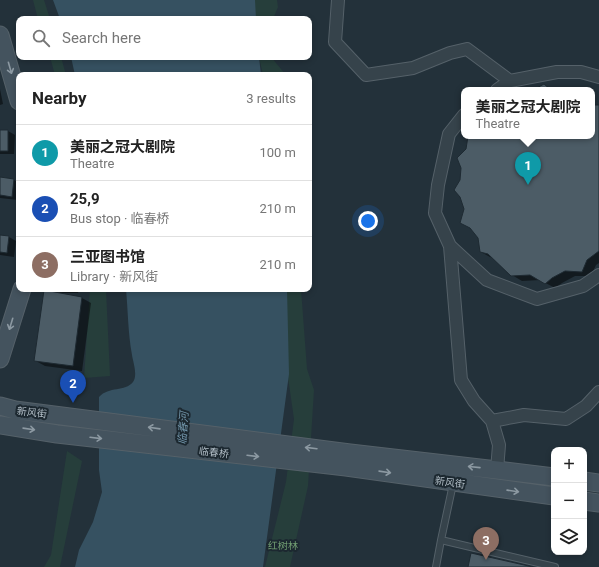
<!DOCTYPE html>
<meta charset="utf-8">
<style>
body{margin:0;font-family:Roboto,"Noto Sans SC",sans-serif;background:#f6f6f6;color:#222}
.controls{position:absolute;right:12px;bottom:12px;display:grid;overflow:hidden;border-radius:8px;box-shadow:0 2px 6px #0003}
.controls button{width:36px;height:36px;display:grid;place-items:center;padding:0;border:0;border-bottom:1px solid #e0e0e0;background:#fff;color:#222;font:20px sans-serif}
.you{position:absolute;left:368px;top:221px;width:14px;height:14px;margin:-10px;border:3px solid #fff;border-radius:50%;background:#1a73e8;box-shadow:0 0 0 6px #1a73e833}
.badge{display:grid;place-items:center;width:26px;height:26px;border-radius:50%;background:#111827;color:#fff;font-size:13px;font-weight:700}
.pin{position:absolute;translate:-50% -33px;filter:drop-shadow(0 1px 2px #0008)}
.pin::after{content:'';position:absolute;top:21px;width:14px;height:12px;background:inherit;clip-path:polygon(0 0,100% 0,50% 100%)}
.popup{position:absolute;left:461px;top:87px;width:134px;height:52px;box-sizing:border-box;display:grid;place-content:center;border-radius:8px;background:#fff;filter:drop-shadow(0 1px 3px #0005);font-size:13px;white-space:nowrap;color:#767676}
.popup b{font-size:15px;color:#222}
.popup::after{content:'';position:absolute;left:50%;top:100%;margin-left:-8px;border:8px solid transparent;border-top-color:#fff}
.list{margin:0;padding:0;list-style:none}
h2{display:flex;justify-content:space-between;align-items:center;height:52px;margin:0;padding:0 16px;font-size:17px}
h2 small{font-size:13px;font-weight:400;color:#767676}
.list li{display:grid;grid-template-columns:26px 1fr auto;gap:12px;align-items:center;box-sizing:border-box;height:56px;padding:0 16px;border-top:1px solid #e0e0e0}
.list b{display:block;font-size:15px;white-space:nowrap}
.list p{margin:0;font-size:13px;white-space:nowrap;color:#767676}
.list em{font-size:13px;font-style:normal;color:#767676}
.icon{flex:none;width:22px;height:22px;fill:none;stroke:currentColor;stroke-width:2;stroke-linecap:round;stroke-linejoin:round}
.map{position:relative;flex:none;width:599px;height:567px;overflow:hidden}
.search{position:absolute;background:#fff;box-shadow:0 2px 6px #0003;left:16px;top:16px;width:296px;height:44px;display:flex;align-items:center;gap:10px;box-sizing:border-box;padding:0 14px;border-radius:8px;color:#767676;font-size:15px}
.panel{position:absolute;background:#fff;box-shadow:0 2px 6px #0003;left:16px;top:72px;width:296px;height:220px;border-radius:8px}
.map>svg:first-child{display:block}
.green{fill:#263e3b}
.water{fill:#365161}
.shadow{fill:#0007}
.building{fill:#4c5c66;stroke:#1e2a32}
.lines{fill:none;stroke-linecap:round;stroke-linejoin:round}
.lane-casing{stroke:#556169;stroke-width:8}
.street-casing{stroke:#556169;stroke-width:14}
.secondary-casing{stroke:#556169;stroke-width:19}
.lane{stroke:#36434b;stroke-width:6}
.street{stroke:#36434b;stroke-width:12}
.secondary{stroke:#44535e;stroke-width:17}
.oneway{stroke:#8c99a2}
.labels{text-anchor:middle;stroke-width:4;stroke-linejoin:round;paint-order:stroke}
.street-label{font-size:10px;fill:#b2bec7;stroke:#1c2830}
.park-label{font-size:10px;fill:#709c71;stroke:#1c2830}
.water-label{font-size:11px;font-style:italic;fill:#7295aa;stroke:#1c2830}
</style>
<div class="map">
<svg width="599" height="567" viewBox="0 0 599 567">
<rect width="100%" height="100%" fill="#23313a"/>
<path class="green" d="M 33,0 L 44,0 L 50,19 L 38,19 Z
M 246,0 L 277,0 L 278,7 L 273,19 L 249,19 Z
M 50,57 L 61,57 L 66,75 L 55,75 Z
M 259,57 L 271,57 L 286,75 L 263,75 Z
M 90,289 L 106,289 L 110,376 L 84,378 Z
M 285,289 L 301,289 L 307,369 L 314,390 L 308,486 L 290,567 L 265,567 L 286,482 L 294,419 L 283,343 Z
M 67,451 L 82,461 L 60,567 L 44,567 L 51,555 Z"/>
<path class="water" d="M 53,0 L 255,0 L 256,19 L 60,19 Z
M 71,57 L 259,57 L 261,75 L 75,75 Z
M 126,289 L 287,289 L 289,374 L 263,567 L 75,567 L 79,550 L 93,522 L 102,492 L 99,470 L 99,397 C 109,386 125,392 133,382 C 138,375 133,362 132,355 C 128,333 128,311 126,289 Z"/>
<path class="shadow" d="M 0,89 L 3,104 L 0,105 Z
M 592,106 L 599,106 L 599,263 L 596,265 L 591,276 L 575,276 L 562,283 L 555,288 L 540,280 L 522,281 L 512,275 L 494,258 L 490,257 L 481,252 L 479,238 L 465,209 L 461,181 L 469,136 L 592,136 Z
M 0,131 L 8,131 L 15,135 L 14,154 L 0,154 Z
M 0,178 L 14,180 L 19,183 L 18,200 L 0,198 Z
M 0,236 L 9,237 L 16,241 L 14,257 L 0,255 Z
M 51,289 L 79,289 L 78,293 L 60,293 L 60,294 L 82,298 L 91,303 L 82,371 L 45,366 L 36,361 L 59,293 Z"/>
<path class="building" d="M 544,84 L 551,90 L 533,90 Z
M 592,105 L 599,105 L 599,251 L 587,260 L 582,272 L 565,271 L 552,278 L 545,284 L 530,275 L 511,276 L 488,254 L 480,252 L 478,238 L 470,228 L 460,223 L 464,209 L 460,197 L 454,190 L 460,180 L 461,168 L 457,158 L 466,149 L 468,136 L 592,136 Z
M 0,130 L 8,130 L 8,151 L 0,151 Z
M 0,177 L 14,179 L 12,197 L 0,195 Z
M 0,235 L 9,236 L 7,253 L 0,252 Z
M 44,290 L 82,297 L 73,366 L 34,361 Z
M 471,553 L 533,567 L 468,567 Z"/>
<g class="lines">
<g class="lane-casing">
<path id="lane" d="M 453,484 L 441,540 L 555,567
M 436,567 L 441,540"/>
</g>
<g class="street-casing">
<path id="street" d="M 338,0 L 335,42 L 366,75 L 413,68 L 450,53 L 467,49 L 510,81
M 497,90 L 510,81 L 557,72 L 581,72 L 599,77
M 464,115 L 449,134 L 438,185 L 435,213 L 450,246 L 487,280 L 537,299 L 583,286 L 599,275
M 450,246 L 461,380 L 474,401 L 492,421 L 499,445 L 497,470
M 492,421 L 524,415 L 566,419 L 586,406 L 599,392"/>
</g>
<g class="secondary-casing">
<path id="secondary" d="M 0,35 L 19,101
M 0,359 L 22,289
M 0,406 L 15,410 L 350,453 L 497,470 L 554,477
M 0,425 L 57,434 L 346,467 L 554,496
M 584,481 L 599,483
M 584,501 L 599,503"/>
</g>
<use href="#lane" class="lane"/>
<use href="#street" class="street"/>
<use href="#secondary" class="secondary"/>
</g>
<defs><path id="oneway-shaft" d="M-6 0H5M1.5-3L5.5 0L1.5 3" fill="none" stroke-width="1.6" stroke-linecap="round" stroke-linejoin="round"/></defs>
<g class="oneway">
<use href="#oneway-shaft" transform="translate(10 68) rotate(74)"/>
<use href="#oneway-shaft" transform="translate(11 324) rotate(107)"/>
<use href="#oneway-shaft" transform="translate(154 428) rotate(-172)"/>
<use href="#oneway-shaft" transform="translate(29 429) rotate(8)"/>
<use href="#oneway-shaft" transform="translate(96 438) rotate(7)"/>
<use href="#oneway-shaft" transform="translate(311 448) rotate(-173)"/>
<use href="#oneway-shaft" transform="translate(253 456) rotate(7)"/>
<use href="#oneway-shaft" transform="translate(474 467) rotate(-174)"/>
<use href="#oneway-shaft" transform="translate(385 472) rotate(8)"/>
<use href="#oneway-shaft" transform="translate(513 491) rotate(8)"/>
</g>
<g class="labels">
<g class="street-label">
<text transform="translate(32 412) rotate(7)" y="4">新风街</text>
<text transform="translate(214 452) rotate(7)" y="4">临春桥</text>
<text transform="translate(450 482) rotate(8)" y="4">新风街</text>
</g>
<g class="park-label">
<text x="283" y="549">红树林</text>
</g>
<g class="water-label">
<text transform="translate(183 428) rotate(-86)" y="4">临春河</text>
</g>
</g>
</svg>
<div class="controls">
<button>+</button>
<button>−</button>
<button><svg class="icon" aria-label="layers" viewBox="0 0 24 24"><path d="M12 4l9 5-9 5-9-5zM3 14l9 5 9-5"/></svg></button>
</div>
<div class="you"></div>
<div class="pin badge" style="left:528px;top:185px;background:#0f9aa8">1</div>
<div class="popup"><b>美丽之冠大剧院</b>Theatre</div>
<div class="pin badge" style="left:73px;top:403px;background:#1a4fb4">2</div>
<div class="pin badge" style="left:486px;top:560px;background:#8d6e63">3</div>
<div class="search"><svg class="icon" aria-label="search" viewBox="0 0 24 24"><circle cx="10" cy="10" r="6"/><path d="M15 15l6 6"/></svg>Search here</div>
<section class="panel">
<h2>Nearby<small>3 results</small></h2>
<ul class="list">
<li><span class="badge" style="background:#0f9aa8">1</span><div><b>美丽之冠大剧院</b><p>Theatre</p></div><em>100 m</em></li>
<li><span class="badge" style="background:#1a4fb4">2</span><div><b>25,9</b><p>Bus stop · 临春桥</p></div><em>210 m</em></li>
<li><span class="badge" style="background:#8d6e63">3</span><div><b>三亚图书馆</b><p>Library · 新风街</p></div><em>210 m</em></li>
</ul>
</section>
</div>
